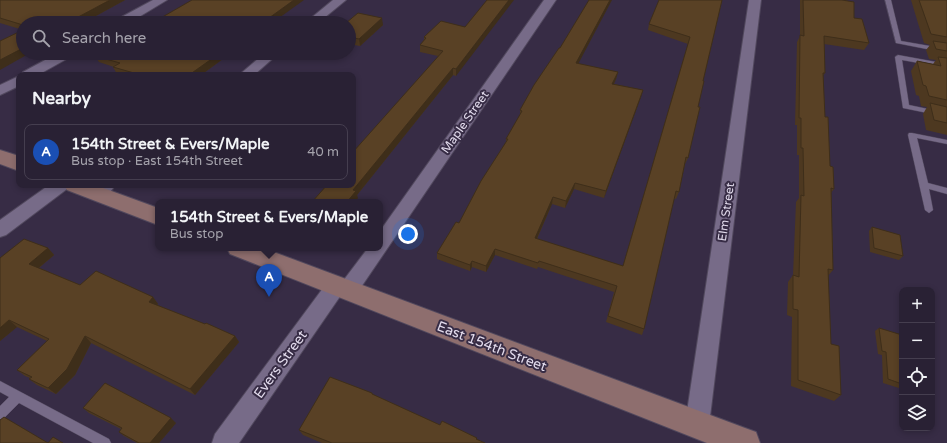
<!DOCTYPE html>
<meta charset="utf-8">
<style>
body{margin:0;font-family:"Varela Round",sans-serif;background:#31293c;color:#f1f3f6}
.controls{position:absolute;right:12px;bottom:12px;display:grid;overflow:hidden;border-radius:8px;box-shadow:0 2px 6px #0003}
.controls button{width:36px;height:36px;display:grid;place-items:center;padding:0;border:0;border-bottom:1px solid #453e4f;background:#292134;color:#f1f3f6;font:20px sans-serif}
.you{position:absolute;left:408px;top:234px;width:14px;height:14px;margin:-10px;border:3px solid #fff;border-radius:50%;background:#1a73e8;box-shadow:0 0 0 6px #1a73e833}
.badge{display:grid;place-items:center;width:26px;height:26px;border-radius:50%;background:#db2777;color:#fff;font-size:13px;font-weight:700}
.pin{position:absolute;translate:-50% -33px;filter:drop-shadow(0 1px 2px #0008)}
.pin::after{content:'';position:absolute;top:21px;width:14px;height:12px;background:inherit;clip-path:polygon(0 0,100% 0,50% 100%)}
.popup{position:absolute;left:155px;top:199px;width:228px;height:52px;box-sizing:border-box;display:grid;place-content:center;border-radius:8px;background:#292134;filter:drop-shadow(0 1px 3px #0005);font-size:13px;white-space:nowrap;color:#a5a3ac}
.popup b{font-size:15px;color:#f1f3f6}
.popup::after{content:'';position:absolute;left:50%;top:100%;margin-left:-8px;border:8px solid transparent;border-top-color:#292134}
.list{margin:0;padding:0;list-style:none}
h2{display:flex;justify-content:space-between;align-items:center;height:52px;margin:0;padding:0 16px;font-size:17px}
h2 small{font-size:13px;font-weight:400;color:#a5a3ac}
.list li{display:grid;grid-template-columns:26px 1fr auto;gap:12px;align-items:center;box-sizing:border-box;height:56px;margin:0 8px 8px;padding:0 8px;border:1px solid #453e4f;border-radius:8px}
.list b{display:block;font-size:15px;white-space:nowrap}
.list p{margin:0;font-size:13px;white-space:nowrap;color:#a5a3ac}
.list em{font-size:13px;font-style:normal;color:#a5a3ac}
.icon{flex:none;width:22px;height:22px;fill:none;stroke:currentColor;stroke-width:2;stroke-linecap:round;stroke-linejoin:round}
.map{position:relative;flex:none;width:947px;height:443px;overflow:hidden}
.search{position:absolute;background:#292134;box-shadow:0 2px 6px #0003;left:16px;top:16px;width:340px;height:44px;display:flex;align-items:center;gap:10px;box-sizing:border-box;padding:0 14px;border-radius:22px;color:#a5a3ac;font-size:15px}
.panel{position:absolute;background:#292134;box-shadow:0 2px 6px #0003;left:16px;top:72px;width:340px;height:116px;border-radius:8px}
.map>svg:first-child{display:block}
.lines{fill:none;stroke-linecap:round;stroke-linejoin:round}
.lane-casing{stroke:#51485d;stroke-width:1}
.street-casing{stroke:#51485d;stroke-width:2}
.secondary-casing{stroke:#51485d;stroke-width:2}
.lane{fill:#776b88;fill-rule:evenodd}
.street{fill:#776b88;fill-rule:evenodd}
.secondary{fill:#8e6e6e;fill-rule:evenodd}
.wall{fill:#4d3820}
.shaded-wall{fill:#3e2e1a}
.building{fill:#594125;stroke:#3e2e1a}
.labels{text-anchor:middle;stroke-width:4;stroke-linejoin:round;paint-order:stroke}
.street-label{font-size:12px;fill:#e3dced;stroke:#372c45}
.near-street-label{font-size:14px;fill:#e3dced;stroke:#372c45}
</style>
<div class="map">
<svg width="947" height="443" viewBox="0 0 947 443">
<rect width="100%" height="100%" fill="#372c45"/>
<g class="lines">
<g class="lane-casing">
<path id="lane" d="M 885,0 L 891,0 L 901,41 L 947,49 L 947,53 L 896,43 Z
M 898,55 L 947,64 L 947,68 L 902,60 L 909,105 L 947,113 L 947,117 L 903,108 L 895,57 Z
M 909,133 L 912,133 L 947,140 L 947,144 L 917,138 L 928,183 L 947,188 L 947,194 L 929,189 L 933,210 L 929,213 L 925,210 L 908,135 Z
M 0,381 L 109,439 L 111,443 L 93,443 L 19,403 L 4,418 L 0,420 L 0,406 L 9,397 L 0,392 Z"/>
</g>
<g class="street-casing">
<path id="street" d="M 153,0 L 167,0 L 129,23 L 114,23 L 116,20 Z
M 333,0 L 346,0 L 318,23 L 305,23 Z
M 544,0 L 556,0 L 355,296 L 348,298 L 341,295 L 239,443 L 212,443 L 215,434 L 329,280 L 336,278 L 343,281 L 368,248 L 380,248 L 380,231 Z
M 749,0 L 761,0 L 709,425 L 706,434 L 697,437 L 688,434 L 685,425 Z
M 58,53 L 73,53 L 72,56 L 38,75 L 21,75 L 23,72 Z
M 265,53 L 279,53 L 254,75 L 239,75 Z
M 19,76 L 19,86 L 0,95 L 0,85 Z
M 49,185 L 69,185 L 67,189 L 6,235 L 0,237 L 0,220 Z
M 96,185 L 115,185 C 110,194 102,201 91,198 L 88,194 Z"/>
</g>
<g class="secondary-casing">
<path id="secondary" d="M 0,150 L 19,156 L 19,171 L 0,164 Z
M 64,185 L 95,185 L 158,208 L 158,225 L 67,190 Z
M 227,248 L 263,248 L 745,428 L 756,432 L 760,443 L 707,443 L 230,254 Z"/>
</g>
<use href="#lane" class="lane"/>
<use href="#street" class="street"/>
<use href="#secondary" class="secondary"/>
</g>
<path class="wall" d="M 0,0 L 125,0 L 83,23 L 23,23 L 23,30 L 0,23 Z
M 722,0 L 703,81 L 688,158 L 685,164 L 679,192 L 676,199 L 674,198 L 644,329 L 642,335 L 606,322 L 614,292 L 538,267 L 537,269 L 495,255 L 486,272 L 472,267 L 470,271 L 437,259 L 437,253 L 459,223 L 506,142 L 506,139 L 520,115 L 520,110 L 579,64 L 618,72 L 616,79 L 614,84 L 643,90 L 604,198 L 574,189 L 565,208 L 552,204 L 537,239 L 623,266 L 688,44 L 648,30 L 649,24 Z
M 800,0 L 842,0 L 854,18 L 869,43 L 864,50 L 824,44 L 825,73 L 823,76 L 825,117 L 830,166 L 834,189 L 831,193 L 833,270 L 828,276 L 831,344 L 841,395 L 834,401 L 791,386 L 792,317 L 787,315 L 788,282 L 793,275 L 796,202 L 799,198 L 799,155 L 797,155 L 797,125 L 795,125 L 797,42 L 800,36 Z
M 911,0 L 947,0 L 947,135 L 926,130 L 923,114 L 927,107 L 921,106 L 919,96 L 916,95 L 911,71 L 917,61 L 933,64 L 936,60 L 929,59 L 926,50 L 930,45 L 924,43 Z
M 349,23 L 383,25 L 360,46 L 349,44 Z
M 465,27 L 456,76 L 453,75 L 357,195 L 358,198 L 353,185 L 438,56 L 420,52 L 420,45 L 424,40 L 424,37 Z
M 231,53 L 201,75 L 122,75 L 117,74 L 113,67 L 114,67 L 99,62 L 95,56 Z
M 872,227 L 903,256 L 899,260 L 870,252 L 869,231 Z
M 48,248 L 54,255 L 39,268 L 80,285 L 153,297 L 158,304 L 157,305 L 235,336 L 239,342 L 195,395 L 91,343 L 75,375 L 56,394 L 37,385 L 29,379 L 30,378 L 25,376 L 17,370 L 47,341 L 17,327 L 0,341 L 0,258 Z
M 879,328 L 902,335 L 902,389 L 883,383 L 882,355 L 878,354 L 875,331 Z
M 372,393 L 373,395 L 440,425 L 485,443 L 322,443 L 303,435 L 299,430 Z
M 83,408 L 176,423 L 159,443 L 137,443 L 124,436 L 119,432 L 121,429 L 89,413 Z"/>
<path class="shaded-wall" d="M 110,0 L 125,0 L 83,23 L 67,23 Z
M 294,0 L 304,0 L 272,23 L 262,23 Z
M 509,0 L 514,0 L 456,76 L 456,69 Z
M 610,0 L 612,0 L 575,70 L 576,63 Z
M 382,18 L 383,25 L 360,46 L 359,39 Z
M 23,48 L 23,53 L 30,53 L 0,70 L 0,60 Z
M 220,53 L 231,53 L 201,75 L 189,75 Z
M 453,68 L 453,75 L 357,195 L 358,198 L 355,202 L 347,202 L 353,190 Z
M 618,72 L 616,79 L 611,90 L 612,84 Z
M 643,90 L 641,97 L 604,198 L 606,191 Z
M 575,183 L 574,189 L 565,208 L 566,201 Z
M 553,197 L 552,204 L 534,245 L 535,238 Z
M 48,248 L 54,255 L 36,270 L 29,264 Z
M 495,249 L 495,255 L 486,272 L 486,266 Z
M 472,261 L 472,267 L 470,271 L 470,265 Z
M 153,297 L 158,304 L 154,308 L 149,302 Z
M 9,320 L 17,327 L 0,341 L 0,328 Z
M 85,336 L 91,343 L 75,375 L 56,394 L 48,388 Z
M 235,336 L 239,342 L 195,395 L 190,389 Z
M 171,418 L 176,423 L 159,443 L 150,443 Z"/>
<path class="building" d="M 0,0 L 110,0 L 67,23 L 23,23 L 23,25 L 0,18 Z
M 192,0 L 294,0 L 262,23 L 152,23 Z
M 487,0 L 509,0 L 456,69 L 453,68 L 353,190 L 356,191 L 347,202 L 312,202 L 327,185 L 353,185 L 353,152 L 443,51 L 420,45 L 426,38 L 424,37 L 441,21 L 465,27 Z
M 589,0 L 610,0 L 576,63 L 618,72 L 612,84 L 643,90 L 606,191 L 575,183 L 566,201 L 553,197 L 535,238 L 623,266 L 690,37 L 649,24 L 659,0 L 722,0 L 703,81 L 704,81 L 698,107 L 700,107 L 695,128 L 688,158 L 686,157 L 679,192 L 676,191 L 644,329 L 608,316 L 617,286 L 539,261 L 538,263 L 495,249 L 486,266 L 472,261 L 470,265 L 437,253 L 456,222 L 459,223 L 481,181 L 508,139 L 506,139 L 522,111 L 520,110 L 534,85 L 559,48 L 560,48 Z
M 803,0 L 842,0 L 854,2 L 854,18 L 862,19 L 869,43 L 824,36 L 825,73 L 823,73 L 825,117 L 828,117 L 830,166 L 833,167 L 834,189 L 831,188 L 833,270 L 828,269 L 831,344 L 839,346 L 841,395 L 798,380 L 798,310 L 793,309 L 793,275 L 799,277 L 801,195 L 804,196 L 803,148 L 801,148 L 801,118 L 799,118 L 800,35 L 804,36 Z
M 919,0 L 947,0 L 947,37 L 931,34 Z
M 358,13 L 382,18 L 359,39 L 349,37 L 349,23 L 346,23 Z
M 23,30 L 23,48 L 0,60 L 0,41 Z
M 933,41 L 947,43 L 947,51 L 936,49 Z
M 100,53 L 220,53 L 189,75 L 141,75 L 113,67 L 120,63 L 95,56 Z
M 938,57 L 947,58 L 947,100 L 929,96 L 926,86 L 923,85 L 917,61 L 941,66 Z
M 930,103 L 947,107 L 947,123 L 934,120 Z
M 872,227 L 900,235 L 903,256 L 874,248 Z
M 24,239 L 48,248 L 29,264 L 80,285 L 96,271 L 153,297 L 149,302 L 205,324 L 206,323 L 235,336 L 190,389 L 85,336 L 67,369 L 48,388 L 29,379 L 32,377 L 17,370 L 49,339 L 9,320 L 0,328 L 0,258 Z
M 879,328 L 902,335 L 902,384 L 888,379 L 886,352 L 882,351 Z
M 330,377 L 372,393 L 372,394 L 440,425 L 442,421 L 477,438 L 476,439 L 485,443 L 332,443 L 299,430 Z
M 105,383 L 171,418 L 150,443 L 139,443 L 119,432 L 122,428 L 83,408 Z
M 4,417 L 48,443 L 0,443 L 0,420 Z
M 53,437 L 63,443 L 48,443 Z"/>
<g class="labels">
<g class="street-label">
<text transform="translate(465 122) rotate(-55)" y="4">Maple Street</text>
<text transform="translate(726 212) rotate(-82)" y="4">Elm Street</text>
</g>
<g class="near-street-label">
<text transform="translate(492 346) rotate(21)" y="5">East 154th Street</text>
<text transform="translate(280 364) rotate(-54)" y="5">Evers Street</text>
</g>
</g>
</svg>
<div class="controls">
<button>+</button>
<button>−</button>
<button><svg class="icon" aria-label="locate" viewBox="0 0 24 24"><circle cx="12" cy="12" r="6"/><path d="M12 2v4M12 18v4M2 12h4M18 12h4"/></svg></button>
<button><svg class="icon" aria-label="layers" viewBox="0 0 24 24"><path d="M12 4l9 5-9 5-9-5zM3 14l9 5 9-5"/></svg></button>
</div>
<div class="you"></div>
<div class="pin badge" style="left:269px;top:297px;background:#1a4fb4">A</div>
<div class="popup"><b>154th Street &amp; Evers/Maple</b>Bus stop</div>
<div class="search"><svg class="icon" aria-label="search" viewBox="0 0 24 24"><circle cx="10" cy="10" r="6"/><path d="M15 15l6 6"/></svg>Search here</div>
<section class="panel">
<h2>Nearby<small></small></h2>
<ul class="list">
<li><span class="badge" style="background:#1a4fb4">A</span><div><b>154th Street &amp; Evers/Maple</b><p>Bus stop · East 154th Street</p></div><em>40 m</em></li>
</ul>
</section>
</div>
